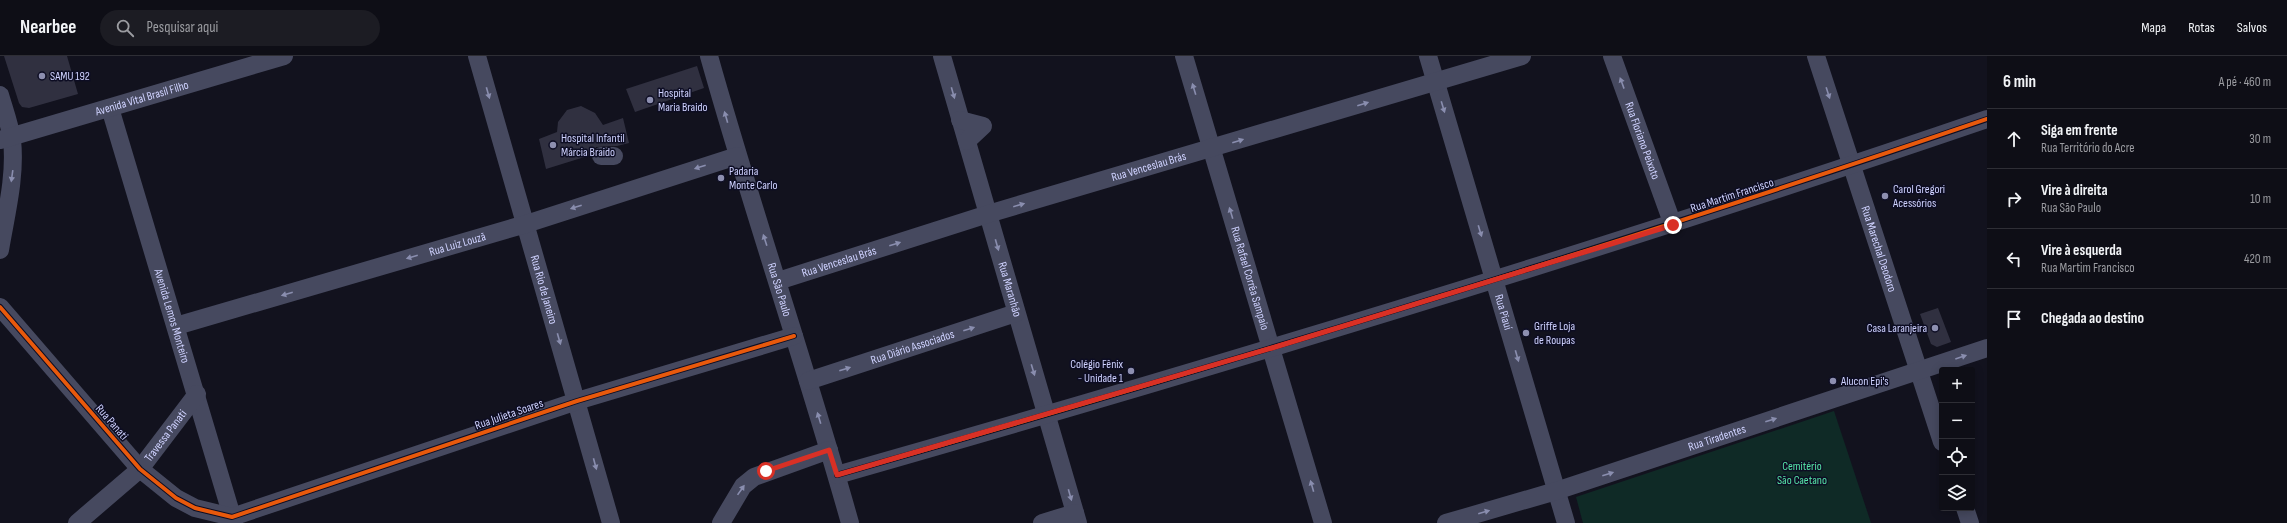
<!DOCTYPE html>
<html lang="pt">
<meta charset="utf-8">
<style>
body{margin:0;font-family:"Sofia Sans Condensed",sans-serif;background:#1c1c23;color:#f1f3f6}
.controls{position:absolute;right:12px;bottom:12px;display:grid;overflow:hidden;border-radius:4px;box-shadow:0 2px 10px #0003}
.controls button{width:36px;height:36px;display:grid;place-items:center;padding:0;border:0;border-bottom:1px solid #2e2e35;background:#0e0e16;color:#f1f3f6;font:20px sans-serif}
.stop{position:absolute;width:12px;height:12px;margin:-9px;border:3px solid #d93025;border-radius:50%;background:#fff}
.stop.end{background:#d93025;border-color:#fff;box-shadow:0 1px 4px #0008}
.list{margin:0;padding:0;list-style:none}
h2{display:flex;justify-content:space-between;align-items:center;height:52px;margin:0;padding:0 16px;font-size:17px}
h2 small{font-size:13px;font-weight:400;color:#9b9ca1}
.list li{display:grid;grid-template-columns:26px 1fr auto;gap:12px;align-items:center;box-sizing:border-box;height:60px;padding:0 16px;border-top:1px solid #2e2e35}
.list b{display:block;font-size:15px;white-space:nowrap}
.list p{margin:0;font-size:13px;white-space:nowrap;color:#9b9ca1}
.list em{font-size:13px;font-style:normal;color:#9b9ca1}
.icon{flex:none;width:22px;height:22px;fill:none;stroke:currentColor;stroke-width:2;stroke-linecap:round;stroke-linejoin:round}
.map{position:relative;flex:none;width:1987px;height:467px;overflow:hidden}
header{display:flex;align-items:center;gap:24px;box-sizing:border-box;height:56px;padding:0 20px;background:#0e0e16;border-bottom:1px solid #2e2e35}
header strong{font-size:19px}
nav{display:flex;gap:22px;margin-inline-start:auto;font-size:14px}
.search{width:280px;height:36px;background:#1c1c23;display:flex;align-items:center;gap:10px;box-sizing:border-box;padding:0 14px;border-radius:22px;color:#9b9ca1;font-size:15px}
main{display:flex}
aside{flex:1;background:#0e0e16}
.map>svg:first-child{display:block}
.green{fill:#0f2a26}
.building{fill:#303040}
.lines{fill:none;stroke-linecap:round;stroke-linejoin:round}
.minor{stroke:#46495f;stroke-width:18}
.cycleway-casing{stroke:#0d0d23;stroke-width:6}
.cycleway{stroke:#e8590c;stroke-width:4}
.oneway{fill:#8a8eaf}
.route{stroke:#d93025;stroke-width:5}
.poi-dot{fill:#8d8fb0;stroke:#0d0d23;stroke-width:1.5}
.labels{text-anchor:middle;stroke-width:3;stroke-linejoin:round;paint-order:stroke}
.poi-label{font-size:12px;fill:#cfd2ff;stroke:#0d0d23;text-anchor:start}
.street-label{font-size:12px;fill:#cfd2ff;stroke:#0d0d23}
.park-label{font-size:12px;fill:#55e5a8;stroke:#0d0d23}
</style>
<header>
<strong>Nearbee</strong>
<div class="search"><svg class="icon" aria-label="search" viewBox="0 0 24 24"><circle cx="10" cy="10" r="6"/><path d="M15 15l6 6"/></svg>Pesquisar aqui</div>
<nav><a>Mapa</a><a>Rotas</a><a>Salvos</a></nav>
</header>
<main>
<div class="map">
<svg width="1987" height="467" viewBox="0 0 1987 467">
<rect width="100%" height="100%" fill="#12121e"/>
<path class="green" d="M 1834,355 L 1871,467 L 1583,467 L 1576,441 Z"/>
<path class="building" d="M 4,0 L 67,0 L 78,38 L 29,52 L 22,51 L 19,47 Z
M 697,10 L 704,32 L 635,56 L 626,33 Z
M 581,50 L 595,57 L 603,69 L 623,62 L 629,87 L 617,90 L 596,91 L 591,99 L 546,113 L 539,83 L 557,76 L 558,66 L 567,54 Z
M 1938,252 L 1951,286 L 1937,291 L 1931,288 L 1920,258 Z"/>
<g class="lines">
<g class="minor">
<path id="s1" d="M 477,0 L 611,467"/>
<path id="s2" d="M 709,0 C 753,157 806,310 850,467"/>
<path id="s3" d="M 942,0 L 1078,467"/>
<path id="s4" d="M 1184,0 L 1323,467"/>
<path id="s5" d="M 1428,0 L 1566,467"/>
<path id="s6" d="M 1612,0 L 1673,169"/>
<path id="s7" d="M 1816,0 L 1942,386"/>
<path d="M 0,39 C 4,53 10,69 12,84 C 16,120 6,158 0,194"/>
<path id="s8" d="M 110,52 L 234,467"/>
<path d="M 960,64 L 983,70 L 967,85"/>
<path id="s9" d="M 0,84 L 284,0"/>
<path d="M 601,100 L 614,100"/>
<path id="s10" d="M 778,225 L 988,158 L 1522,0"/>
<path d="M 0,251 L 140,413 L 176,442 L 195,452 L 232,461 L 577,345 L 794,280"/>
<path id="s11" d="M 176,270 L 526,168 L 737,100"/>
<path id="s12" d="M 808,325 L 1016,257"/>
<path d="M 837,419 C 1223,309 1607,193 1987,63"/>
<path d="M 1965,452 L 1970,467"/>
<path id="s13" d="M 77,467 L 140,413 L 197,338"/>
<path d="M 721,467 L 743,430 L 754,421 L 829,394"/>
<path d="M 1042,467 L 1075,457"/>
<path id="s14" d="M 1446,467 L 1556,435 L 1987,292"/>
</g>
<g class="cycleway-casing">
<path id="cycleway" d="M 0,251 L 140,413 L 176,442 L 195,452 L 232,461 L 577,345 L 794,280
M 837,419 C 1223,309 1607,193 1987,63"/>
</g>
<use href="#cycleway" class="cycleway"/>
</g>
<defs><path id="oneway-solid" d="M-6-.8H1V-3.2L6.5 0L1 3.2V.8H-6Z"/></defs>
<g class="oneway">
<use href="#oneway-solid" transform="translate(1622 27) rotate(-110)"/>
<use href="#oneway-solid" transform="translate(1194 33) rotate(-107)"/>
<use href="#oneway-solid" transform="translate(488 37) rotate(74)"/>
<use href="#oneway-solid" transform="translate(953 37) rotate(74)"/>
<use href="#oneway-solid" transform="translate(1828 37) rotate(72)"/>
<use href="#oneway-solid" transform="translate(1363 48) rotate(-17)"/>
<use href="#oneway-solid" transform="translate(1443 51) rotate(73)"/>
<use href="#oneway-solid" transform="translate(726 61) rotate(-106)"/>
<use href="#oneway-solid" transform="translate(1238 85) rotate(-17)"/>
<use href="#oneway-solid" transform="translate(700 111) rotate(162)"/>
<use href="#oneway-solid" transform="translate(12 120) rotate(98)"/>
<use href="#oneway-solid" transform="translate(1019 149) rotate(-16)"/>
<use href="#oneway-solid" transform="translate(576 151) rotate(162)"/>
<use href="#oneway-solid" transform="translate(1231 157) rotate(-107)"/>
<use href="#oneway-solid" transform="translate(1480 175) rotate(73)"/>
<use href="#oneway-solid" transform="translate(765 184) rotate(-108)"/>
<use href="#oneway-solid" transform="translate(895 188) rotate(-18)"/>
<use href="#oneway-solid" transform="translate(997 189) rotate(74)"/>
<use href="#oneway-solid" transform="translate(412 201) rotate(164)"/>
<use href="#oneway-solid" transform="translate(287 238) rotate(164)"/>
<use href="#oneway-solid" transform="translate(969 273) rotate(-18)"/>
<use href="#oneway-solid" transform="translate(559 283) rotate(74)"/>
<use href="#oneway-solid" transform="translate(1517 300) rotate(74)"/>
<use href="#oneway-solid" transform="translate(1961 301) rotate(-19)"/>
<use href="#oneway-solid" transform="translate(845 313) rotate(-18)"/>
<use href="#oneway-solid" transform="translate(1033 314) rotate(73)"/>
<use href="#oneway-solid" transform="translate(819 362) rotate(-107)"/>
<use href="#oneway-solid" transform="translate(1771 364) rotate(-18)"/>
<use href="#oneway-solid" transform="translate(595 408) rotate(75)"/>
<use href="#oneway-solid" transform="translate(1608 418) rotate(-18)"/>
<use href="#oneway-solid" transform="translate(1312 430) rotate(-106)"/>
<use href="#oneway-solid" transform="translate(741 434) rotate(-55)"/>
<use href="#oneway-solid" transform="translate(1070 439) rotate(74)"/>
<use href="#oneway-solid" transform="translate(1484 456) rotate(-16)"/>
</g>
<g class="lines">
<path class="route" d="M 766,415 L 829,394 L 837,419 L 1272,292 L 1673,169"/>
</g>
<g class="poi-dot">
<circle cx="42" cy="20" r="4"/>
<circle cx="650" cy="44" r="4"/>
<circle cx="553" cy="89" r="4"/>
<circle cx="721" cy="122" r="4"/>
<circle cx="1885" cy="140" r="4"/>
<circle cx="1935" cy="272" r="4"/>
<circle cx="1526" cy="277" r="4"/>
<circle cx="1131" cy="315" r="4"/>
<circle cx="1833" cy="325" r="4"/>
</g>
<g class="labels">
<g class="poi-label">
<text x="50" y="24">SAMU 192</text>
<text x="658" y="41">Hospital<tspan x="658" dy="14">Maria Braido</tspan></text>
<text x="561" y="86">Hospital Infantil<tspan x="561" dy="14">Márcia Braido</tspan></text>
<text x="729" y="119">Padaria<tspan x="729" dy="14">Monte Carlo</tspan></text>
<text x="1893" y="137">Carol Gregori<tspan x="1893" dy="14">Acessórios</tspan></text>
<text x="1534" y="274">Griffe Loja<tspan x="1534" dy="14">de Roupas</tspan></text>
<text x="1927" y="276" text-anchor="end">Casa Laranjeira</text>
<text x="1123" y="312" text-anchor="end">Colégio Fênix<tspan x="1123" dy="14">- Unidade 1</tspan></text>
<text x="1841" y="329">Alucon Epi's</text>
</g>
<g class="street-label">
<text dy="4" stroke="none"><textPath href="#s9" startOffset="148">Avenida Vital Brasil Filho</textPath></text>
<text dy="4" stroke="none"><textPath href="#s6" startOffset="90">Rua Floriano Peixoto</textPath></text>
<text dy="4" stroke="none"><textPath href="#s10" startOffset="388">Rua Venceslau Brás</textPath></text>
<text transform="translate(1732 139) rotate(-18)" y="4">Rua Martim Francisco</text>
<text dy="4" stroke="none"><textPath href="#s11" startOffset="293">Rua Luiz Louzã</textPath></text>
<text dy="4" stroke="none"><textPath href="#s7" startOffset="203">Rua Marechal Deodoro</textPath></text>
<text dy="4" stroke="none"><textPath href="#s10" startOffset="64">Rua Venceslau Brás</textPath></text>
<text dy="4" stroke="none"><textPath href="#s4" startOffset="232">Rua Rafael Corrêa Sampaio</textPath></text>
<text dy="4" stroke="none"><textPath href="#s1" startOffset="243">Rua Rio de Janeiro</textPath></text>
<text dy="4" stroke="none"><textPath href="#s2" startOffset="244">Rua São Paulo</textPath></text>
<text dy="4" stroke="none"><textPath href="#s3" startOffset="243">Rua Maranhão</textPath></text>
<text dy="4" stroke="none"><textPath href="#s5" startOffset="267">Rua Piauí</textPath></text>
<text dy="4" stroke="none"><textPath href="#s8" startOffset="217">Avenida Lemos Monteiro</textPath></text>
<text dy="4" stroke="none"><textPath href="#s12" startOffset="110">Rua Diário Associados</textPath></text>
<text transform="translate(509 358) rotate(-19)" y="4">Rua Julieta Soares</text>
<text transform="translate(112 366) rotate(49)" y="4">Rua Panati</text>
<text dy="4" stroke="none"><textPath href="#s13" startOffset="125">Travessa Panati</textPath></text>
<text dy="4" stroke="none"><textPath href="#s14" startOffset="284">Rua Tiradentes</textPath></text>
</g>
<g class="park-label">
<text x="1802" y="414">Cemitério<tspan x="1802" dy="14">São Caetano</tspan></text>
</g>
</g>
</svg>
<div class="controls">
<button>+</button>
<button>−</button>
<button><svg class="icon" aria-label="locate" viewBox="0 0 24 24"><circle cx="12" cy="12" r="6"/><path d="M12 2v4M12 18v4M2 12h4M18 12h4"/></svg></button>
<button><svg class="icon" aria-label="layers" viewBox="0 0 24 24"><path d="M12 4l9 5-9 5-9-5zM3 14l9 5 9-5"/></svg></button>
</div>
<div class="stop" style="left:766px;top:415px"></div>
<div class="stop end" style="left:1673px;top:169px"></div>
</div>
<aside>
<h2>6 min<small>A pé · 460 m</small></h2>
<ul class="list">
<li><svg class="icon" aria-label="ahead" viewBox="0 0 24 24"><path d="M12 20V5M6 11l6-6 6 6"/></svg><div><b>Siga em frente</b><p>Rua Território do Acre</p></div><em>30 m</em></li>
<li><svg class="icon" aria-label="right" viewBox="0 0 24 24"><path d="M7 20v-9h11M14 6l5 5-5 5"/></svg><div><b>Vire à direita</b><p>Rua São Paulo</p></div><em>10 m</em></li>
<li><svg class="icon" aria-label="left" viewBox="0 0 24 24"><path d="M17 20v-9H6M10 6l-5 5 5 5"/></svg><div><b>Vire à esquerda</b><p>Rua Martim Francisco</p></div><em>420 m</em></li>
<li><svg class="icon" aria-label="arrive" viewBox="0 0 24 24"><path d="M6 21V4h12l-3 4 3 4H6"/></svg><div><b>Chegada ao destino</b></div></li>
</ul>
</aside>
</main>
